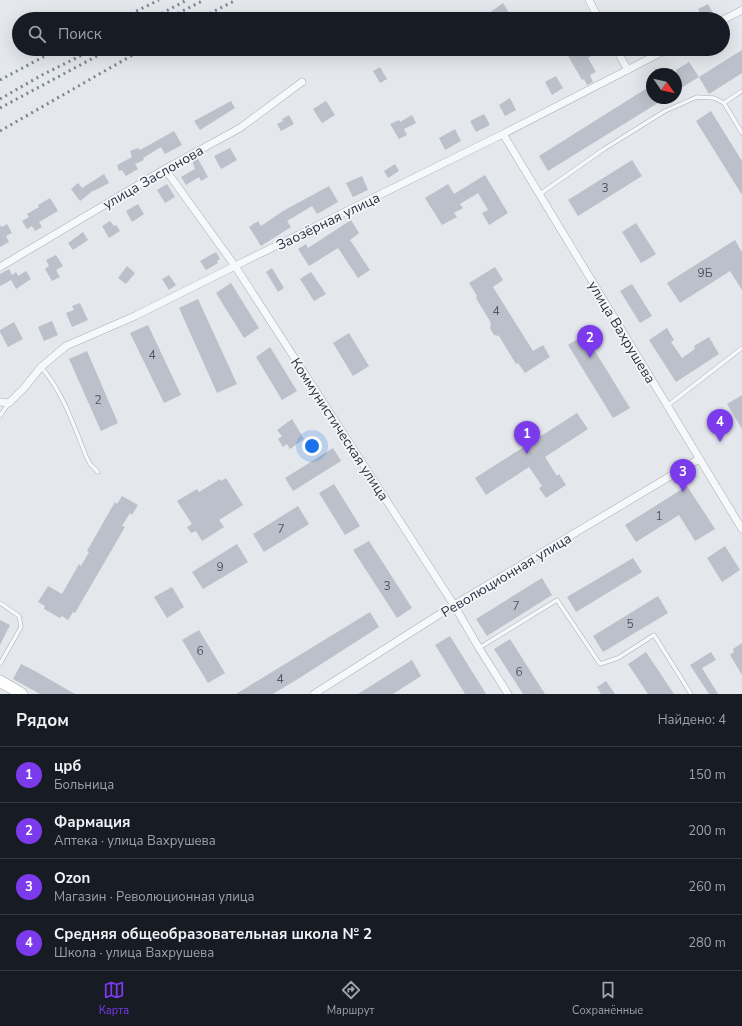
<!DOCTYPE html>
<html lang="ru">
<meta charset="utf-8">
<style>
body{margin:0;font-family:"Nunito Sans",sans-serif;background:#242831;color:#f1f3f6}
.compass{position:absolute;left:646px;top:68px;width:36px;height:36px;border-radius:50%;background:#171b24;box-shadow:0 4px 16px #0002;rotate:124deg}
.you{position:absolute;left:312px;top:446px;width:14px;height:14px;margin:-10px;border:3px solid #fff;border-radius:50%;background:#1a73e8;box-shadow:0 0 0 6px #1a73e833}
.badge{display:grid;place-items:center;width:26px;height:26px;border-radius:50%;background:#7c3aed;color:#fff;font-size:13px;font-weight:700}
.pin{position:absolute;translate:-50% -33px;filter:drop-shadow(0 1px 2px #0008)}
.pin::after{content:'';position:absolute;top:21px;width:14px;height:12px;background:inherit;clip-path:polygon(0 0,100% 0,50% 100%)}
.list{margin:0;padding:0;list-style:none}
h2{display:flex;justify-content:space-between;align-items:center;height:52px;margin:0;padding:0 16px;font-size:17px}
h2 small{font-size:13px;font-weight:400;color:#9ea1a6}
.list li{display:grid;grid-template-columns:26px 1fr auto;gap:12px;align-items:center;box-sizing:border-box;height:56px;padding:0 16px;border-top:1px solid #363941}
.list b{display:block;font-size:15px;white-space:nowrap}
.list p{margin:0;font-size:13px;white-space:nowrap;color:#9ea1a6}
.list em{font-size:13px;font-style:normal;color:#9ea1a6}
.icon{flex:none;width:22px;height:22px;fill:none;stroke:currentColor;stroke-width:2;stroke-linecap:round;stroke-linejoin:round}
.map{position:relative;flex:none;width:742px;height:694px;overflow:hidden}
.search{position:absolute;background:#171b24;box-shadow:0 4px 16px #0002;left:12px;right:12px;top:12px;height:44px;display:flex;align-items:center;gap:10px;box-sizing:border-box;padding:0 14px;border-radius:22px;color:#9ea1a6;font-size:15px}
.sheet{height:276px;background:#171b24}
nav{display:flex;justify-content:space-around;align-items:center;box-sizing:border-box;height:56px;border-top:1px solid #363941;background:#171b24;font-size:11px;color:#9ea1a6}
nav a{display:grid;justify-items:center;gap:2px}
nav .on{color:#7c3aed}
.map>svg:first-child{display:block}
.building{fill:#bbc0ca}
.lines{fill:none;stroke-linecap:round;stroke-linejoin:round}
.lane-casing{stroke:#a9aeb7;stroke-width:4.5}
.street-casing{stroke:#a9aeb7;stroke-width:8}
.secondary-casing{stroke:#a9aeb7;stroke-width:12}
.lane{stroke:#f7f8fa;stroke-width:3.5}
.street{stroke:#f7f8fa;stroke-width:7}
.secondary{stroke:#fff;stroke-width:11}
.rail{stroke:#7d8696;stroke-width:3;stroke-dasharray:2 4;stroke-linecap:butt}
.labels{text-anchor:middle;stroke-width:3.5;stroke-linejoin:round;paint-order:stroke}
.number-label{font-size:12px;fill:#4f5766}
.street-label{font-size:14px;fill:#2b3445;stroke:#f4f6f9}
</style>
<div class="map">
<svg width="742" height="694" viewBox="0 0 742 694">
<rect width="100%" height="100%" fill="#e4e7ec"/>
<path class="building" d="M 503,3 L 513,19 L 493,19 L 489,13 Z
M 708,4 L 714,15 L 706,19 L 703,19 L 698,9 Z
M 577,49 L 592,49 L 595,54 L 588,58 L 596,72 L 590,75 L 593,82 L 587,85 L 584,79 L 582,80 L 567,54 Z
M 742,50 L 742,73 L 709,94 L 699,77 Z
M 689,62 L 699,77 L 676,91 L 676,70 Z
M 380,67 L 387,79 L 380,83 L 373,71 Z
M 556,76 L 563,88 L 552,95 L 545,82 Z
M 652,85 L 652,98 L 666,98 L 548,171 L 539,156 Z
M 510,98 L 516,110 L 505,116 L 499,105 Z
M 231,101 L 235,108 L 200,130 L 194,121 Z
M 326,101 L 335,115 L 322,123 L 313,109 Z
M 711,111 L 742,161 L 742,195 L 696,121 Z
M 484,114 L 490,125 L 476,132 L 470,121 Z
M 289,115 L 294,124 L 281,131 L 277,124 L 283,121 L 282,119 Z
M 412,115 L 416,123 L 404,129 L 407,135 L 399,139 L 390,124 L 399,120 L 400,122 Z
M 455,129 L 461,141 L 445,150 L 439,138 Z
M 174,131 L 182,145 L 165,154 L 161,147 L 143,158 L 144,160 L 135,164 L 138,169 L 126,176 L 122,170 L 119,171 L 117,165 L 132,157 L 130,151 L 138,148 L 140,150 Z
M 230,148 L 237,160 L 221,169 L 214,156 Z
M 197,157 L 208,177 L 201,181 L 199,177 L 186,185 L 181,177 L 195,169 L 192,160 Z
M 632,160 L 642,176 L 578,216 L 568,200 Z
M 395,164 L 399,171 L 388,178 L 384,171 Z
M 104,174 L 109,183 L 94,191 L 94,190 L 80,201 L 71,189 L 78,183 L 82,188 Z
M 485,175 L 508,213 L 489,225 L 482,213 L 488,210 L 478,193 L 460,204 L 463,208 L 454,213 L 457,217 L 442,225 L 425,198 L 448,184 L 454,194 Z
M 362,176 L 368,190 L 353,197 L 346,183 Z
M 167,184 L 175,197 L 165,203 L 157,190 Z
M 329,186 L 338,202 L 317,214 L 312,206 L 287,221 L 291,227 L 261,246 L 249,227 L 258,221 L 261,226 L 283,211 Z
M 50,198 L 58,211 L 39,222 L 42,227 L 35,231 L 32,226 L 27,229 L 22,221 L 29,217 L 27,214 L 39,207 L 38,205 Z
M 138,204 L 144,214 L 132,222 L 126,211 Z
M 351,220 L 359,233 L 350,240 L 370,270 L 358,278 L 338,248 L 309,266 L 298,249 L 306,244 L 308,248 Z
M 110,221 L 114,226 L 116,225 L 120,231 L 109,238 L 102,226 Z
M 636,223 L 656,254 L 641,263 L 622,232 Z
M 7,224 L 12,233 L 6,236 L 9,242 L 0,247 L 0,225 L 2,227 Z
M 83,232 L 88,240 L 73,250 L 68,243 Z
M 735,240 L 742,252 L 742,290 L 730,271 L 680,303 L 667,283 Z
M 216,252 L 220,259 L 217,261 L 218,263 L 206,270 L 200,261 Z
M 56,255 L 63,266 L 56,270 L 60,277 L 52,281 L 45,269 L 49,266 L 46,260 Z
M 127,266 L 135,273 L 126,284 L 118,278 Z
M 495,267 L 503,280 L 493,287 L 533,351 L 543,345 L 550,357 L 525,373 L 518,363 L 516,364 L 499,336 L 494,335 L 490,328 L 491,323 L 476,298 L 477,296 L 469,283 Z
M 272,268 L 284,288 L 278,292 L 266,272 Z
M 9,269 L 12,275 L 16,272 L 18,276 L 26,271 L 31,279 L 16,289 L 11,280 L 0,286 L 0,274 Z
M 311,272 L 326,294 L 314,301 L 300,279 Z
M 169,275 L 176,285 L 169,290 L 162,279 Z
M 231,283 L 259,328 L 244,338 L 216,293 Z
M 632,284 L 652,316 L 640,323 L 620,291 Z
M 198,299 L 237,384 L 217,393 L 179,308 Z
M 80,303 L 88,320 L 72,327 L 66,313 L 74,310 L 72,306 Z
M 52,321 L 58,335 L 44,341 L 38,327 Z
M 14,322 L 23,339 L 8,347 L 0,332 L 0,330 Z
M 148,325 L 181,395 L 164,403 L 130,333 Z
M 667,328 L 674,340 L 671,342 L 682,358 L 695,349 L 694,346 L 709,337 L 719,354 L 676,382 L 649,340 Z
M 349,333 L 369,366 L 353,376 L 333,343 Z
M 585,335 L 630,408 L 613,418 L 568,345 Z
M 270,347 L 297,391 L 282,400 L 256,357 Z
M 87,351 L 118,423 L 101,431 L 69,359 Z
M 742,395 L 742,429 L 727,404 Z
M 577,413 L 588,429 L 545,457 L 557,476 L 559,474 L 566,485 L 546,498 L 539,488 L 542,486 L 529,467 L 486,495 L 475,478 Z
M 292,419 L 304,439 L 290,449 L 287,444 L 283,447 L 278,439 L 282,436 L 277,430 Z
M 333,448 L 341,461 L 293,491 L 285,478 Z
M 226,478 L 243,505 L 219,520 L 224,527 L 202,541 L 196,531 L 191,533 L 187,527 L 192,524 L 177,501 L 197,489 L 199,492 L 220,479 L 221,481 Z
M 334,484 L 360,526 L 345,535 L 319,493 Z
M 687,486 L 715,529 L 695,541 L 679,515 L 636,542 L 625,525 Z
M 122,496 L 138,505 L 132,515 L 130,513 L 122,526 L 125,527 L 75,613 L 73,612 L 68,620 L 62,616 L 60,618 L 44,609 L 45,606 L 38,602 L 48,586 L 62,594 L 79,564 L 81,566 L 89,552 L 87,551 L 115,502 L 117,504 Z
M 298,506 L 309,524 L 264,552 L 253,534 Z
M 369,541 L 412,608 L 397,618 L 353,550 Z
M 237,544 L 248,562 L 203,589 L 192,572 Z
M 725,546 L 740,570 L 722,582 L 707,558 Z
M 633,558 L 642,572 L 576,612 L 567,597 Z
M 542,578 L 552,595 L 487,636 L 476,619 Z
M 172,587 L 184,607 L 167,618 L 154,597 Z
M 658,596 L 668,613 L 603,652 L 593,636 Z
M 370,612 L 379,627 L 301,677 L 273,694 L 236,694 Z
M 0,620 L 10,625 L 0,645 Z
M 199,630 L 225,673 L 208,683 L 182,640 Z
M 450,636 L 486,694 L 465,694 L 442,656 L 435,645 Z
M 510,639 L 545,694 L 523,694 L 494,649 Z
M 742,643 L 742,675 L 730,655 L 734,652 L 733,649 Z
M 646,652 L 674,694 L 648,694 L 628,664 Z
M 711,652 L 716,660 L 702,668 L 718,694 L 709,694 L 690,665 Z
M 412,660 L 421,676 L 393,694 L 358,694 Z
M 21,664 L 33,670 L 75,694 L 40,694 L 13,679 Z
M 606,681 L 615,694 L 601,694 L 597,687 Z"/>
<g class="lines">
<g class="lane-casing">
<path id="lane" d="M 724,103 L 742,91
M 540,194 L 604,149 L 665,111 L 697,97 L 714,98 L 724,103 L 742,133
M 41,367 C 63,392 74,426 86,456 L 90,464 L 98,472
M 667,406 L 742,348
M 0,416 L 8,404
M 0,603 L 19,616 L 21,627 L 0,664
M 479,648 L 557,600 L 600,664 L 618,658 L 654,635 L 691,694"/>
</g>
<g class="street-casing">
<path id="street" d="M 589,0 L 599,19
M 723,20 L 742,10
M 616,49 L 628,70
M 503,134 L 742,529
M 165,169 L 235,266 L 454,605 L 479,648 L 508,694
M 0,267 L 165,169 L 240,128 L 302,82
M 0,402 L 9,403 L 24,388 L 41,367 L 66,346 L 135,316 L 235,266 L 503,134 L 668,49
M 314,694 L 454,605 L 699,459"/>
</g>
<g class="secondary-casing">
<path id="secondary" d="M 0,681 L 22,694"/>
</g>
<use href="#lane" class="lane"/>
<use href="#street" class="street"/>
<use href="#secondary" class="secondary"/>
<path class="rail" d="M 120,19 L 159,0
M 151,19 L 187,0
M 167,19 L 204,0
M 199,19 L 236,0
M 0,80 L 58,49
M 0,99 L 42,75 L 94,49
M 0,108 L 110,49
M 0,131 L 143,49"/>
</g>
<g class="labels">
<g class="number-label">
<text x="605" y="192">3</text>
<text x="705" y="277">9Б</text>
<text x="496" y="315">4</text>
<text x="152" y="359">4</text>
<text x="98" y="404">2</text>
<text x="659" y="520">1</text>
<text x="281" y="533">7</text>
<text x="220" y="571">9</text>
<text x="387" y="590">3</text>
<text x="516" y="610">7</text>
<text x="630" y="628">5</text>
<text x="200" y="655">6</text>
<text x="519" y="676">6</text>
<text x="280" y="683">4</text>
</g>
<g class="street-label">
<text transform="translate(153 177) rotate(-30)" y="5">улица Заслонова</text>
<text transform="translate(328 221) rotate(-26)" y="5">Заозёрная улица</text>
<text transform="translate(622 332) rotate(59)" y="5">улица Вахрушева</text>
<text transform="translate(340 429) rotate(57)" y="5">Коммунистическая улица</text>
<text transform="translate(506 575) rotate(-31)" y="5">Революционная улица</text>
</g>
</g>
</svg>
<svg class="compass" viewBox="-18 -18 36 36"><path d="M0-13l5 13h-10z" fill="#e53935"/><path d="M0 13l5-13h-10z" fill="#9ea1a6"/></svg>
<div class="you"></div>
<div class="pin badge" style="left:527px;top:454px">1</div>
<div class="pin badge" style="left:590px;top:358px">2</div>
<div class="pin badge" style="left:683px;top:492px">3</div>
<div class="pin badge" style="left:720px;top:442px">4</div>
<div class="search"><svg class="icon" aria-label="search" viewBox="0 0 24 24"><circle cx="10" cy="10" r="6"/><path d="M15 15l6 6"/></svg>Поиск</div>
</div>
<section class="sheet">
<h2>Рядом<small>Найдено: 4</small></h2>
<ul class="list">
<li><span class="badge">1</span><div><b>црб</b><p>Больница</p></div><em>150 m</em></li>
<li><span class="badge">2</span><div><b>Фармация</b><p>Аптека · улица Вахрушева</p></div><em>200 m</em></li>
<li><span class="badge">3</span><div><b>Ozon</b><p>Магазин · Революционная улица</p></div><em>260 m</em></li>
<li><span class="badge">4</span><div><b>Средняя общеобразовательная школа № 2</b><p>Школа · улица Вахрушева</p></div><em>280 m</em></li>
</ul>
</section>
<nav>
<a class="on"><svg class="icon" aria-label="map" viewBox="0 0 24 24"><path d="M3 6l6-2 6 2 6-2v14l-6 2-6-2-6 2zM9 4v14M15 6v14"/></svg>Карта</a>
<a><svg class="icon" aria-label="directions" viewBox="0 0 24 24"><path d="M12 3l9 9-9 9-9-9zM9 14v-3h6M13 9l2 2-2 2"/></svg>Маршрут</a>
<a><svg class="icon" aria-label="saved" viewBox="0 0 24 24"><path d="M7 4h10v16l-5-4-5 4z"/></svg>Сохранённые</a>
</nav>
